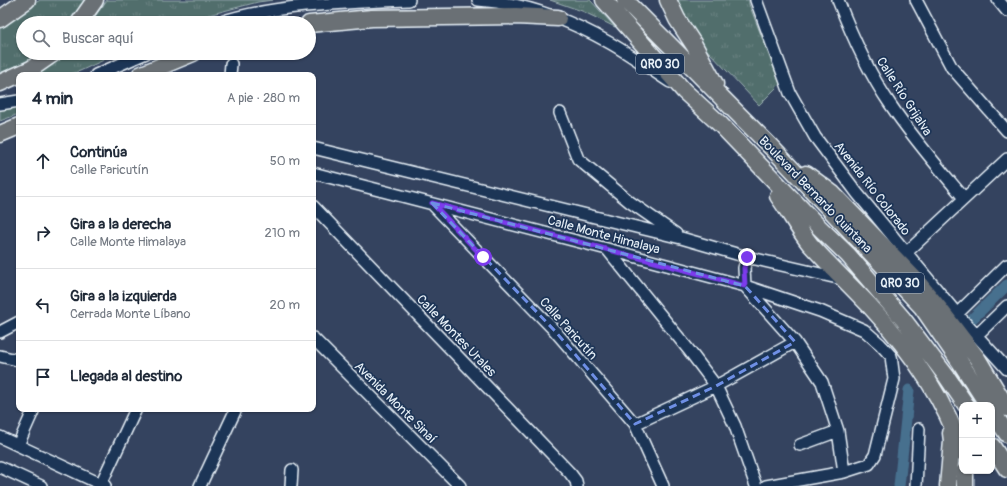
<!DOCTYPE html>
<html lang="es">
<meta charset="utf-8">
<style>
body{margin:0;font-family:Pangolin,sans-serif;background:#f6f6f7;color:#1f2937}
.controls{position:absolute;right:12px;bottom:12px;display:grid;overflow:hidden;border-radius:8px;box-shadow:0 1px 3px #0004}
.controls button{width:36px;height:36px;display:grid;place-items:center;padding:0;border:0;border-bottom:1px solid #e0e1e3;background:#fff;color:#1f2937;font:20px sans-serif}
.stop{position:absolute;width:12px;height:12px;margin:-9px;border:3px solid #7c3aed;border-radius:50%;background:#fff}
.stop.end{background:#7c3aed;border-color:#fff;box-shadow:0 1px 4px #0008}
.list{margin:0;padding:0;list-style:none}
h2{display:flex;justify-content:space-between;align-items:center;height:52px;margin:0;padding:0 16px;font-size:17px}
h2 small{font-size:13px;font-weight:400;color:#747a83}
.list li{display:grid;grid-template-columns:26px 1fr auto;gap:12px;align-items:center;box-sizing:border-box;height:72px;padding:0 16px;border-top:1px solid #e0e1e3}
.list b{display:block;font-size:15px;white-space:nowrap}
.list p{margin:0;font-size:13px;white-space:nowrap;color:#747a83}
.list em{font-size:13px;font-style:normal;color:#747a83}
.icon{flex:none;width:22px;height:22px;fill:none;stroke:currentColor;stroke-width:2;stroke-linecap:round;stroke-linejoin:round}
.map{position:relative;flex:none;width:1007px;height:486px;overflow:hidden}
.search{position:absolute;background:#fff;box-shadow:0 1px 3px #0004;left:16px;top:16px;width:300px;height:44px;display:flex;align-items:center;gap:10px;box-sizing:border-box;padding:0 14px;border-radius:22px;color:#747a83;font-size:15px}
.panel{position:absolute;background:#fff;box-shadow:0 1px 3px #0004;left:16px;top:72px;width:300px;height:340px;border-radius:8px}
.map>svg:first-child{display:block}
.grass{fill:url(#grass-tufts);stroke:#9cb0b2}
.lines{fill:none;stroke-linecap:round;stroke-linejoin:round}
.canal{stroke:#47708e;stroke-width:11}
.minor-casing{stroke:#e8f1f8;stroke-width:14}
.highway-casing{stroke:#e8f1f8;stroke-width:19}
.minor{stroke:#1d3557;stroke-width:11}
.highway{stroke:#6a7074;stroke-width:16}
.route{stroke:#7c3aed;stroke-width:5}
.marked{fill:none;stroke:#6e8fe5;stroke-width:3;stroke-dasharray:8 5;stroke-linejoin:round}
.labels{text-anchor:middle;stroke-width:3.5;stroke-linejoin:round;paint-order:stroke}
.shield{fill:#1d3557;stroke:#abb9c8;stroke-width:1}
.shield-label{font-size:12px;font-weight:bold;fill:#e8f1f8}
.street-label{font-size:13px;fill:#e8f1f8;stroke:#1d3557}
</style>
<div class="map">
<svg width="1007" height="486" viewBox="0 0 1007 486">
<defs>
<pattern id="grass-tufts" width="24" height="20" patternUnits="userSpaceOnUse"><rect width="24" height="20" fill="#516e6c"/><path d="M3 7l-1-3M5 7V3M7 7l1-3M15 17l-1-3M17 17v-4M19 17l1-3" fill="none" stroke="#6a8382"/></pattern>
</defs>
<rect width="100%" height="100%" fill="#34435f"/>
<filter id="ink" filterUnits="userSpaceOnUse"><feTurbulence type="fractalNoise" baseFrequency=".025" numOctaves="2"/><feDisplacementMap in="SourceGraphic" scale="8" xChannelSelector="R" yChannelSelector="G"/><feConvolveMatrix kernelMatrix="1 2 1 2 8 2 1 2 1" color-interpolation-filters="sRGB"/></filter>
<g filter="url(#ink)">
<path class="grass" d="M 40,0 L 93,0 L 77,23 L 23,23 L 23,53 L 43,53 L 0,77 L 0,26 Z
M 107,0 L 273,0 L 258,2 L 212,14 L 187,23 L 90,23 Z
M 550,0 L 590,0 L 615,27 L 582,11 Z
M 676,0 L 749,0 L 749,4 L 780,84 L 759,105 L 694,36 Z
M 64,53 L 119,53 L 80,71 L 67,75 L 32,75 L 46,68 Z
M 19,105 L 19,114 L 0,121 L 0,109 Z"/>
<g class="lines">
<path class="canal" d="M 973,318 L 1007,285
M 899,486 L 909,390"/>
<g class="minor-casing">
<path id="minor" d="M 478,0 C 524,3 569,20 608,42 C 630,54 650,69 670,82
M 756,0 L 790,93 L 815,137 L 857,193 L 957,314 L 1007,369
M 838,0 C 852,36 868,72 890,104 C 912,137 938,167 964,198
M 916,0 L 952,68 L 1007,131
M 998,0 L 1007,11
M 218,23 C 247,13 276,9 305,6 C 340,3 374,1 409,0
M 96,75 L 146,53
M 230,75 L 231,64
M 0,104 L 19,101
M 560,113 L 578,159 L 630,202 L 676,234
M 313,148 L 681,238 L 747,257 L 842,279
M 313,173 L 607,249 L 745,286 L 820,311 L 864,330 L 880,344 L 891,356 L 894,379 L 875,455 L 869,464 L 844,472 L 766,486
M 432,204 L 555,331 L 635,424 L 663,486
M 313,206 L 570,473 L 576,481 L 577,486
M 607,249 L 688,349 L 716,386 L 735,426 L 756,486
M 906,253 L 1007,159
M 747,257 L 744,268 L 745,286 L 795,342 L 822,382 L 838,431 L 844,472
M 957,314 L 1007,265
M 0,332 L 19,322
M 977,335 L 1007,306
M 313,338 L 460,486
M 0,356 L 17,360 L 19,359
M 635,424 L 716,386 L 795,342
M 0,437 L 105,486
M 18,445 L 34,409
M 800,445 L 838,431
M 0,467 L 41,486
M 101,484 L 136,409
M 200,486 L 236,409
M 291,486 L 292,470
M 916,486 L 919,429"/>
</g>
<g class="highway-casing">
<path id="highway" d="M 604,0 L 684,91 L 721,125 L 819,227 L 848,255 L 903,319 L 947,377 L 966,405
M 625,0 L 772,148 L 922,307 L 960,362 L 988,405
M 668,0 L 677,19 L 694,45 L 715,84
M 0,19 L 27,0
M 79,23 L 95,0
M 309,24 L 372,18 L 516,16 L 558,18
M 140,75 L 193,53
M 0,83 L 31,69 L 54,53
M 0,134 L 19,126
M 806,174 L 833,194 L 916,280 L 939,308 L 977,358 L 1007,408
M 778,196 C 789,211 798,229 810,244 C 829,265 849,284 869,305 C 908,347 945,398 962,452
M 992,411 L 1007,434
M 992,446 L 1007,469
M 948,486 L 952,441 L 951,433
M 965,486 L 965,471"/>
</g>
<use href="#minor" class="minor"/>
<use href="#highway" class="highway"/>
</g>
</g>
<g class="lines" filter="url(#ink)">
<path class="route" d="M 483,257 L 432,203 L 745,286 L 744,268 L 747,257"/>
</g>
<path class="marked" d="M 432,203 L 745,286 L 795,342 L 716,386 L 635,424 L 555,331 Z"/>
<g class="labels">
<g class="shield">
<rect x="636" y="54" width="48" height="20" rx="3"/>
<rect x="876" y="273" width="48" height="20" rx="3"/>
</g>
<g class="shield-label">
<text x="660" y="68">QRO 30</text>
<text x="900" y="287">QRO 30</text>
</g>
<g class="street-label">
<text transform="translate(905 96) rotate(57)" y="5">Calle Río Grijalva</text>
<text transform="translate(873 188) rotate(52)" y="5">Avenida Río Colorado</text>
<text transform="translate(816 194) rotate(46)" y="5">Boulevard Bernardo Quintana</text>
<text transform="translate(604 234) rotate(15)" y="5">Calle Monte Himalaya</text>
<text transform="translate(569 328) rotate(48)" y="5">Calle Paricutín</text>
<text transform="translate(457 335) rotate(46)" y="5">Calle Montes Urales</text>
<text transform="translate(396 402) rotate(45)" y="5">Avenida Monte Sinaí</text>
</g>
</g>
</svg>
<div class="controls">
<button>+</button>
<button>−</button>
</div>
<div class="stop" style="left:483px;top:257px"></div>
<div class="stop end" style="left:747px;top:257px"></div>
<div class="search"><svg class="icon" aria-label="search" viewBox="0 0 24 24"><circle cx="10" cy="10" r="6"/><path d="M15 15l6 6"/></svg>Buscar aquí</div>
<section class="panel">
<h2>4 min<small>A pie · 280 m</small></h2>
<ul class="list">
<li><svg class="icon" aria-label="ahead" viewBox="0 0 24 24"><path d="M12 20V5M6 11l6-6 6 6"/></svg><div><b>Continúa</b><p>Calle Paricutín</p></div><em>50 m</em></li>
<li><svg class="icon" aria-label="right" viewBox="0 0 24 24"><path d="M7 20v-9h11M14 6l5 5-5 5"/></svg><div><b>Gira a la derecha</b><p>Calle Monte Himalaya</p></div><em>210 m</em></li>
<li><svg class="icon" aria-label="left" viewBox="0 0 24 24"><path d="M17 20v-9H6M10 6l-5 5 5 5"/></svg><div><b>Gira a la izquierda</b><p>Cerrada Monte Líbano</p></div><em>20 m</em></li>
<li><svg class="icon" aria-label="arrive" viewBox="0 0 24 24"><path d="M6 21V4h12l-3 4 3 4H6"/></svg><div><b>Llegada al destino</b></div></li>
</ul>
</section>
</div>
